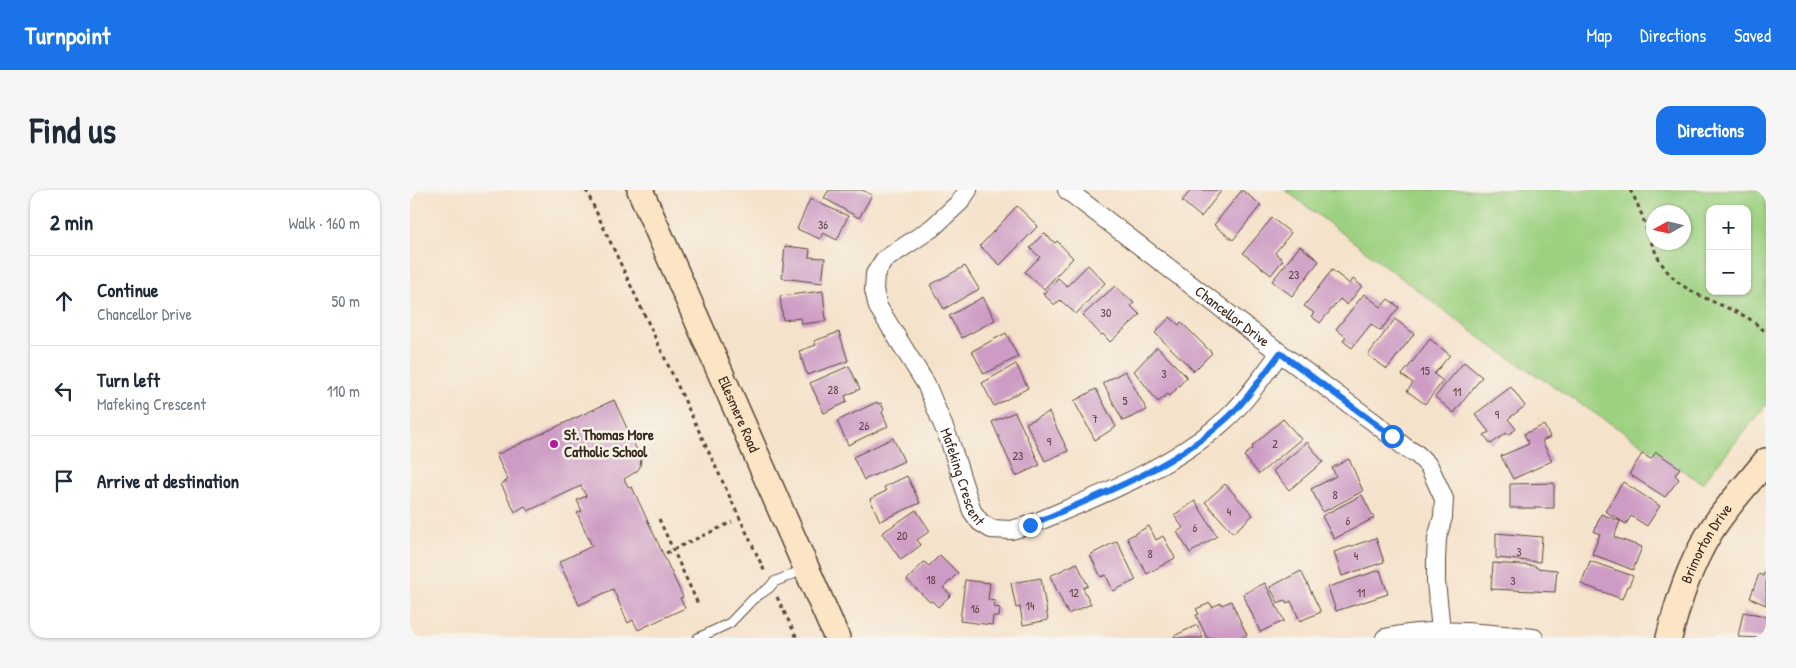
<!DOCTYPE html>
<meta charset="utf-8">
<style>
body{margin:0;font-family:"Patrick Hand",sans-serif;background:#f6f6f7;color:#1f2937}
.controls{position:absolute;right:15px;top:15px;display:grid;overflow:hidden;border-radius:10px;box-shadow:0 1px 4px #0004}
.controls button{width:45px;height:45px;display:grid;place-items:center;padding:0;border:0;border-bottom:1px solid #e0e1e3;background:#fff;color:#1f2937;font:25px sans-serif}
.compass{position:absolute;left:1236px;top:15px;width:45px;height:45px;border-radius:50%;background:#fff;box-shadow:0 1px 4px #0004;rotate:262deg}
.stop{position:absolute;width:15px;height:15px;margin:-11px;border:4px solid #1a73e8;border-radius:50%;background:#fff}
.stop.end{background:#1a73e8;border-color:#fff;box-shadow:0 1px 5px #0008}
.list{margin:0;padding:0;list-style:none}
h2{display:flex;justify-content:space-between;align-items:center;height:65px;margin:0;padding:0 20px;font-size:21px}
h2 small{font-size:16px;font-weight:400;color:#747a83}
.list li{display:grid;grid-template-columns:32px 1fr auto;gap:15px;align-items:center;box-sizing:border-box;height:90px;padding:0 20px;border-top:1px solid #e0e1e3}
.list b{display:block;font-size:19px;white-space:nowrap}
.list p{margin:0;font-size:16px;white-space:nowrap;color:#747a83}
.list em{font-size:16px;font-style:normal;color:#747a83}
.icon{flex:none;width:28px;height:28px;fill:none;stroke:currentColor;stroke-width:2;stroke-linecap:round;stroke-linejoin:round}
.map{position:relative;flex:none;width:1356px;height:448px;overflow:hidden;border-radius:15px}
header{display:flex;align-items:center;gap:30px;box-sizing:border-box;height:70px;padding:0 25px;background:#1a73e8;color:#fff}
header strong{font-size:24px}
nav{display:flex;gap:28px;margin-inline-start:auto;font-size:18px}
.intro{display:flex;align-items:center;justify-content:space-between;box-sizing:border-box;height:120px;padding:0 30px}
h1{margin:0;font-size:35px}
.button{padding:12px 22px;border-radius:15px;background:#1a73e8;color:#fff;font-size:18px;font-weight:700}
main{display:flex;gap:30px;padding:0 30px}
aside{flex:1;background:#fff;border-radius:15px;box-shadow:0 1px 4px #0004}
.map>svg:first-child{display:block}
.green{fill:#9dd181;stroke:#6c7e50;fill-rule:evenodd}
.building{fill:#cd9bc4}
.lines{fill:none;stroke-linecap:round;stroke-linejoin:round}
.lane-casing{stroke:#574638;stroke-width:11}
.street-casing{stroke:#574638;stroke-width:20}
.secondary-casing{stroke:#574638;stroke-width:28}
.path{stroke:#574638;stroke-width:3;stroke-dasharray:4 4;stroke-linecap:butt}
.lane{stroke:#fff;stroke-width:9}
.street{stroke:#fff;stroke-width:18}
.secondary{stroke:#fce5c4;stroke-width:25}
.route{stroke:#1a73e8;stroke-width:6}
.poi-dot{fill:#b5179e;stroke:#f7f3e8;stroke-width:2}
.labels{text-anchor:middle;stroke-width:5;stroke-linejoin:round;paint-order:stroke}
.number-label{font-size:12px;fill:#604648}
.street-label{font-size:15px;fill:#3b2a1e;stroke:#f7f3e8}
.poi-label{font-size:15px;font-weight:bold;fill:#3b2a1e;stroke:#f7f3e8;text-anchor:start}
</style>
<header>
<strong>Turnpoint</strong>
<nav><a>Map</a><a>Directions</a><a>Saved</a></nav>
</header>
<div class="intro"><h1>Find us</h1><a class="button">Directions</a></div>
<main>
<aside>
<h2>2 min<small>Walk · 160 m</small></h2>
<ul class="list">
<li><svg class="icon" aria-label="ahead" viewBox="0 0 24 24"><path d="M12 20V5M6 11l6-6 6 6"/></svg><div><b>Continue</b><p>Chancellor Drive</p></div><em>50 m</em></li>
<li><svg class="icon" aria-label="left" viewBox="0 0 24 24"><path d="M17 20v-9H6M10 6l-5 5 5 5"/></svg><div><b>Turn left</b><p>Mafeking Crescent</p></div><em>110 m</em></li>
<li><svg class="icon" aria-label="arrive" viewBox="0 0 24 24"><path d="M6 21V4h12l-3 4 3 4H6"/></svg><div><b>Arrive at destination</b></div></li>
</ul>
</aside>
<div class="map">
<svg width="1356" height="448" viewBox="0 0 1356 448">
<rect width="100%" height="100%" fill="#f7f3e8"/>
<filter id="ink" filterUnits="userSpaceOnUse"><feTurbulence type="fractalNoise" baseFrequency=".02" numOctaves="2"/><feDisplacementMap in="SourceGraphic" scale="10" xChannelSelector="R" yChannelSelector="G"/><feConvolveMatrix kernelMatrix="1 2 1 2 8 2 1 2 1" color-interpolation-filters="sRGB"/></filter>
<filter id="wash" filterUnits="userSpaceOnUse"><feTurbulence type="fractalNoise" baseFrequency=".0096" numOctaves="4" result="noise"/><feDisplacementMap in="SourceGraphic" scale="20" xChannelSelector="R" yChannelSelector="G"/><feGaussianBlur stdDeviation="1.12" result="paint"/><feColorMatrix in="noise" values="0 0 0 0 0 0 0 0 0 0 0 0 0 0 0 0 0 1.4 0 .05"/><feComposite in="paint" operator="in"/></filter>
<g filter="url(#wash)">
<rect width="100%" height="100%" fill="#f5e2ca"/>
<path class="green" d="M 875,0 L 1356,0 L 1356,215 L 1292,293 L 1080,155 ZM 1300,19 L 1337,19 L 1337,101 L 1300,101 ZM 1244,22 L 1274,22 L 1274,52 L 1244,52 Z"/>
<g id="blocks">
<path class="building" d="M 419,0 L 452,0 L 462,5 L 449,28 L 414,8 Z
M 781,0 L 812,0 L 791,27 L 772,11 Z
M 832,0 L 851,15 L 823,50 L 804,35 Z
M 400,9 L 438,26 L 427,50 L 413,43 L 410,49 L 387,39 Z
M 607,16 L 628,36 L 590,75 L 570,56 Z
M 862,28 L 881,43 L 865,63 L 873,70 L 861,85 L 833,63 Z
M 634,43 L 645,53 L 647,51 L 663,68 L 634,99 L 615,82 L 630,67 L 620,58 Z
M 375,56 L 400,59 L 399,67 L 415,68 L 412,93 L 372,88 Z
M 890,56 L 909,71 L 882,106 L 862,91 Z
M 678,75 L 695,93 L 666,124 L 650,110 L 645,115 L 633,104 L 648,88 L 657,96 Z
M 555,76 L 569,99 L 534,119 L 520,95 Z
M 922,80 L 940,94 L 943,89 L 952,96 L 937,115 L 930,109 L 910,133 L 901,126 L 904,123 L 894,116 Z
M 705,96 L 724,113 L 721,116 L 730,125 L 700,152 L 693,144 L 691,145 L 673,125 Z
M 413,101 L 416,131 L 392,134 L 391,128 L 373,130 L 370,106 Z
M 954,104 L 971,117 L 978,109 L 989,117 L 970,141 L 961,134 L 942,158 L 933,151 L 936,147 L 926,139 Z
M 573,107 L 585,130 L 552,148 L 539,126 Z
M 760,127 L 769,135 L 771,132 L 802,163 L 784,181 L 745,143 Z
M 985,129 L 1004,144 L 977,179 L 958,165 Z
M 429,142 L 438,171 L 397,185 L 389,161 L 406,155 L 404,151 Z
M 596,143 L 608,167 L 574,184 L 562,161 Z
M 1020,149 L 1040,165 L 1024,184 L 1033,191 L 1015,214 L 997,201 L 1003,193 L 992,185 Z
M 747,157 L 777,187 L 760,206 L 758,204 L 748,212 L 724,181 Z
M 1054,172 L 1072,187 L 1044,223 L 1025,207 Z
M 606,174 L 618,198 L 584,216 L 572,193 Z
M 439,176 L 450,199 L 435,206 L 437,212 L 414,223 L 400,193 Z
M 715,181 L 737,220 L 713,231 L 693,193 Z
M 1101,197 L 1115,216 L 1098,229 L 1106,239 L 1098,245 L 1096,243 L 1081,254 L 1074,245 L 1079,242 L 1065,224 Z
M 686,199 L 706,237 L 685,250 L 664,211 Z
M 204,210 L 231,269 L 230,277 L 227,281 L 214,289 L 219,298 L 222,297 L 273,407 L 270,408 L 275,418 L 228,440 L 223,430 L 218,433 L 203,399 L 169,415 L 149,372 L 182,356 L 167,323 L 172,321 L 167,310 L 176,306 L 171,296 L 118,321 L 115,316 L 105,322 L 91,294 L 98,290 L 86,265 Z
M 467,212 L 468,214 L 471,213 L 474,220 L 472,222 L 478,236 L 438,255 L 427,231 Z
M 605,222 L 630,275 L 606,286 L 582,232 Z
M 639,222 L 658,261 L 635,271 L 616,233 Z
M 873,229 L 891,249 L 849,284 L 834,266 L 843,258 L 842,256 Z
M 1134,235 L 1140,247 L 1132,251 L 1142,271 L 1103,289 L 1091,266 L 1119,254 L 1114,244 Z
M 483,248 L 494,271 L 454,290 L 443,267 Z
M 897,252 L 913,272 L 879,300 L 863,281 Z
M 1246,262 L 1270,278 L 1265,285 L 1269,289 L 1255,307 L 1219,284 L 1232,264 L 1241,269 Z
M 939,269 L 953,301 L 913,322 L 901,299 L 926,286 L 922,278 Z
M 497,286 L 510,313 L 470,331 L 460,309 L 476,301 L 474,297 Z
M 1213,292 L 1250,316 L 1237,336 L 1221,326 L 1216,334 L 1195,321 Z
M 1144,293 L 1144,318 L 1100,318 L 1100,294 Z
M 815,294 L 843,325 L 823,343 L 795,312 Z
M 952,305 L 964,328 L 924,349 L 912,326 Z
M 785,311 L 807,346 L 780,363 L 767,342 L 773,338 L 764,325 Z
M 506,320 L 520,341 L 507,350 L 511,355 L 491,370 L 472,343 Z
M 1191,324 L 1210,331 L 1204,347 L 1232,357 L 1223,380 L 1182,364 L 1190,344 L 1184,342 Z
M 739,336 L 746,350 L 753,346 L 765,368 L 737,384 L 717,348 Z
M 1086,343 L 1132,347 L 1130,372 L 1086,368 Z
M 966,348 L 974,372 L 932,386 L 924,362 Z
M 707,351 L 726,390 L 703,401 L 696,385 L 691,387 L 680,365 Z
M 530,365 L 548,383 L 533,398 L 541,405 L 528,417 L 522,411 L 520,412 L 497,390 L 514,372 L 519,376 Z
M 1180,371 L 1223,386 L 1219,396 L 1217,396 L 1212,409 L 1171,394 Z
M 667,373 L 678,396 L 673,398 L 681,414 L 658,424 L 640,386 Z
M 1083,373 L 1126,376 L 1126,378 L 1147,380 L 1145,402 L 1081,399 Z
M 1356,378 L 1356,415 L 1340,408 L 1349,384 L 1353,386 Z
M 970,380 L 978,404 L 926,421 L 918,397 Z
M 891,381 L 911,422 L 890,431 L 881,411 L 877,413 L 875,410 L 868,413 L 860,397 Z
M 631,388 L 638,430 L 613,435 L 610,417 L 606,418 L 601,393 Z
M 555,390 L 580,393 L 578,410 L 585,411 L 584,417 L 590,418 L 589,427 L 583,426 L 582,435 L 550,431 Z
M 855,393 L 874,431 L 850,442 L 833,404 Z
M 821,411 L 837,445 L 831,448 L 797,448 L 786,425 L 789,424 L 786,419 L 800,413 L 802,417 L 811,413 L 812,415 Z
M 1333,422 L 1356,426 L 1356,448 L 1328,447 Z
M 787,435 L 793,448 L 765,448 L 764,446 Z"/>
</g>
</g>
<g filter="url(#ink)">
<use href="#blocks" fill-opacity="0" stroke="#574638" stroke-width="1"/>
<g class="lines">
<g class="lane-casing">
<path id="lane" d="M 288,448 L 320,433 L 343,409 L 359,398 L 364,392 L 395,379"/>
</g>
<g class="street-casing">
<g id="street">
<path id="s1" d="M 558,0 L 550,12 L 522,38 L 474,70 L 465,84 L 464,100 L 468,117 L 516,194 L 540,252 L 562,321 L 570,332 L 581,339 L 601,340 L 620,335 C 687,306 759,280 814,231 C 834,214 854,184 870,163"/>
<path id="s2" d="M 657,0 L 870,163 L 965,233 L 996,258 L 1008,265 L 1019,276 L 1034,309 L 1033,327 L 1027,348 L 1026,369 L 1026,392 L 1031,440"/>
<path d="M 975,448 C 1026,436 1073,443 1124,448"/>
</g>
</g>
<g class="secondary-casing">
<g id="secondary">
<path id="s3" d="M 230,0 L 427,448"/>
<path id="s4" d="M 1259,448 C 1268,411 1279,377 1299,344 C 1315,317 1337,295 1356,271"/>
</g>
</g>
<path class="path" d="M 176,0 L 355,382
M 1220,0 C 1235,24 1238,54 1254,77 C 1272,104 1310,112 1338,128 C 1344,132 1350,137 1356,142
M 249,329 L 288,414
M 256,363 L 322,332
M 367,407 L 387,448"/>
<use href="#lane" class="lane"/>
<use href="#street" class="street"/>
<use href="#secondary" class="secondary"/>
</g>
</g>
<g class="lines" filter="url(#ink)">
<path class="route" d="M 620,335 C 687,306 759,280 814,231 C 834,214 854,184 870,163 L 982,246"/>
</g>
<circle class="poi-dot" cx="144" cy="254" r="5"/>
<g class="labels">
<g class="number-label">
<text x="413" y="39">36</text>
<text x="884" y="89">23</text>
<text x="696" y="127">30</text>
<text x="1015" y="185">15</text>
<text x="754" y="188">3</text>
<text x="423" y="204">28</text>
<text x="1047" y="206">11</text>
<text x="715" y="215">5</text>
<text x="1087" y="229">9</text>
<text x="685" y="233">7</text>
<text x="454" y="240">26</text>
<text x="639" y="256">9</text>
<text x="865" y="258">2</text>
<text x="608" y="270">23</text>
<text x="925" y="309">8</text>
<text x="819" y="326">4</text>
<text x="938" y="335">6</text>
<text x="785" y="342">6</text>
<text x="492" y="350">20</text>
<text x="1109" y="366">3</text>
<text x="740" y="368">8</text>
<text x="946" y="370">4</text>
<text x="521" y="394">18</text>
<text x="1103" y="395">3</text>
<text x="664" y="407">12</text>
<text x="951" y="407">11</text>
<text x="620" y="420">14</text>
<text x="565" y="423">16</text>
</g>
<g class="street-label">
<text dy="5" stroke="none"><textPath href="#s2" startOffset="208">Chancellor Drive</textPath></text>
<text dy="5" stroke="none"><textPath href="#s3" startOffset="245">Ellesmere Road</textPath></text>
<text dy="5" stroke="none"><textPath href="#s1" startOffset="351">Mafeking Crescent</textPath></text>
<text dy="5" stroke="none"><textPath href="#s4" startOffset="102">Brimorton Drive</textPath></text>
</g>
<g class="poi-label">
<text x="154" y="250">St. Thomas More<tspan x="154" dy="17">Catholic School</tspan></text>
</g>
</g>
</svg>
<div class="controls">
<button>+</button>
<button>−</button>
</div>
<svg class="compass" viewBox="-18 -18 36 36"><path d="M0-13l5 13h-10z" fill="#e53935"/><path d="M0 13l5-13h-10z" fill="#747a83"/></svg>
<div class="stop" style="left:982px;top:246px"></div>
<div class="stop end" style="left:620px;top:335px"></div>
</div>
</main>
